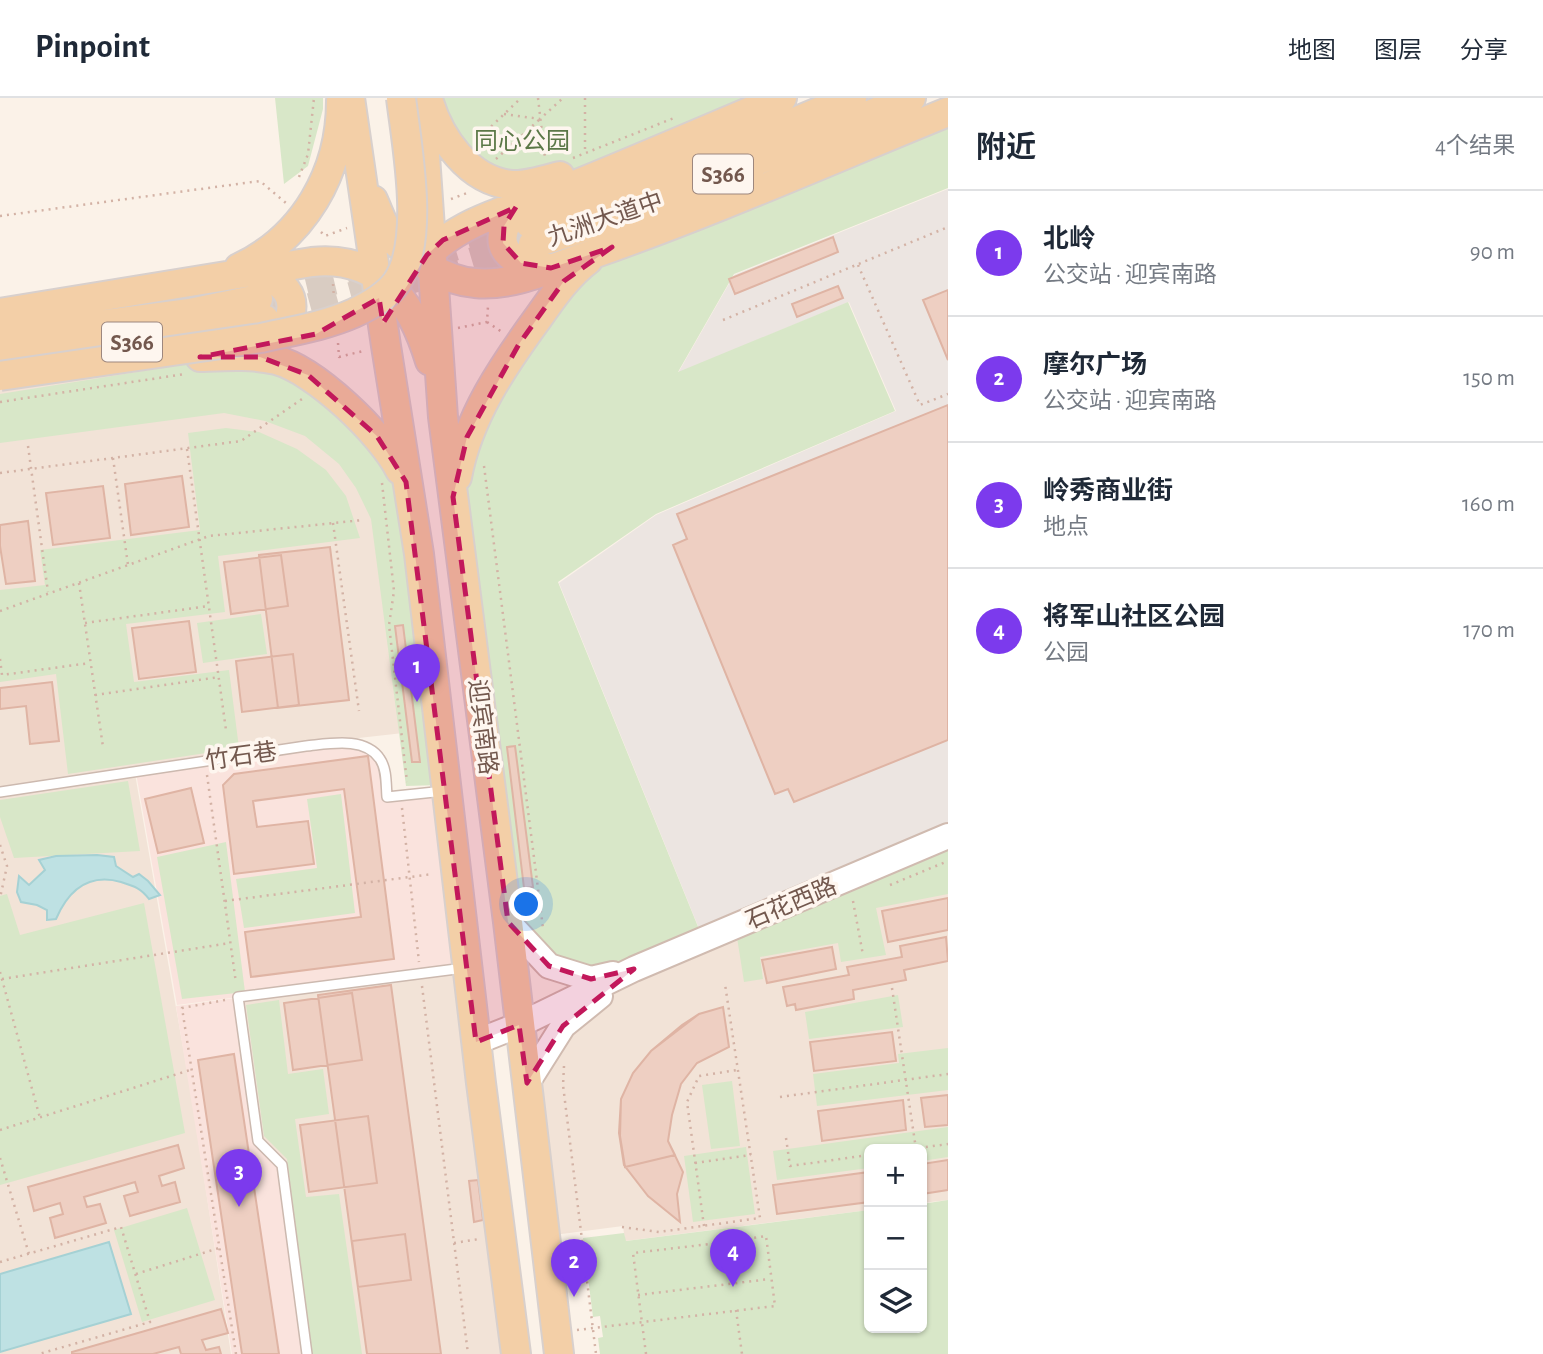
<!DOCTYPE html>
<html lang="zh">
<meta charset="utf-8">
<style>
body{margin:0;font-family:"Alegreya Sans","Noto Sans SC",sans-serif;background:#f2f2f3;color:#1f2937}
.controls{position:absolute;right:21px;bottom:21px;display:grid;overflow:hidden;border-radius:10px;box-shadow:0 2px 5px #0004}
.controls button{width:63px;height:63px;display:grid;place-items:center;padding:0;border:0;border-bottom:2px solid #e0e1e3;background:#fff;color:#1f2937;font:35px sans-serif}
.you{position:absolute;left:527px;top:807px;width:24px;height:24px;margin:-18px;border:5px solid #fff;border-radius:50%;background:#1a73e8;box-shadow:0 0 0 10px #1a73e833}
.badge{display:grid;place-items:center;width:46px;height:46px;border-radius:50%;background:#7c3aed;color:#fff;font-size:23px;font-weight:700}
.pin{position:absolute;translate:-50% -58px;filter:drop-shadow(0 2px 4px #0008)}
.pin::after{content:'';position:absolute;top:37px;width:24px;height:21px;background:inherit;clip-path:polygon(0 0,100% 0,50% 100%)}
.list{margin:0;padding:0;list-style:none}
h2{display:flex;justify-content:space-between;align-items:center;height:91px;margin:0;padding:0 28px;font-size:30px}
h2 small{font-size:23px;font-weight:400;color:#747a83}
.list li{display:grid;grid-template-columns:46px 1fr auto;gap:21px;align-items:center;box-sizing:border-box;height:126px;padding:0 28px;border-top:2px solid #e0e1e3}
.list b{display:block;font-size:26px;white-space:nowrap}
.list p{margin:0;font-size:23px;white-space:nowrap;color:#747a83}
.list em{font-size:23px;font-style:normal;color:#747a83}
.icon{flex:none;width:38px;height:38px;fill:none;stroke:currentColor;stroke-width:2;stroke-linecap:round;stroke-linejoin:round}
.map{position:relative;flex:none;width:948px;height:1256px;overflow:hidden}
header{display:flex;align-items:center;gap:42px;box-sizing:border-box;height:98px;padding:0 35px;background:#fff;border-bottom:2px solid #e0e1e3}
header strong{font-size:33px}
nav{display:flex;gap:38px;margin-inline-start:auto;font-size:24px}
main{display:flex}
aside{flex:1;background:#fff}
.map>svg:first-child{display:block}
.residential{fill:#f2e3d7}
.commercial{fill:#fae3dd}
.industrial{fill:#ece5e1}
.green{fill:#d8e7c8}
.water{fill:#bee1e3;stroke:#a5d1d4;stroke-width:2}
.building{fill:#eecfc2;stroke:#dfb4a4;stroke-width:2}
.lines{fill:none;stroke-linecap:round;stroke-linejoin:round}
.primary-tunnel{stroke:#d9ccc2;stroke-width:28;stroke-dasharray:28 14;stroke-linecap:butt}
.service-casing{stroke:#ccb9af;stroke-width:12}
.secondary-casing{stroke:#d0bbb0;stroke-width:28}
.primary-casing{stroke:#d8d0cd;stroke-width:32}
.path{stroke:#d3b2a5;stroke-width:2.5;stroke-dasharray:2 5;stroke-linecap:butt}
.service{stroke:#fff;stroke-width:9}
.secondary{stroke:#fff;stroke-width:24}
.primary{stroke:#f3cfa7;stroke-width:28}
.primary-bridge-casing{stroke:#d8d0cd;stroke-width:32;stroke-linecap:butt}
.primary-bridge{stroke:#f3cfa7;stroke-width:28}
.marked{fill:#c2185b;fill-opacity:0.2;stroke:#c2185b;stroke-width:5;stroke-dasharray:14 9;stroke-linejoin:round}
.labels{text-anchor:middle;stroke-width:7;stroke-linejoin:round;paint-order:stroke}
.shield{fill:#fef6ef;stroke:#9d877e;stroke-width:2}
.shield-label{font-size:23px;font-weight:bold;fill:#73584e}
.park-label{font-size:24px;fill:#5b7847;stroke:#fef6ef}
.street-label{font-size:24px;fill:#73584e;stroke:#fef6ef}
</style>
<header>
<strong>Pinpoint</strong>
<nav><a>地图</a><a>图层</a><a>分享</a></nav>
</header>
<main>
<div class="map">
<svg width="948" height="1256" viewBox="0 0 948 1256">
<rect width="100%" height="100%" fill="#fbf2e8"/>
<path class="residential" d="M 200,260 L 363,326 L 439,631 L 305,646 L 135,676 L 191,995 L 231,1256 L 0,1256 L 0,290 Z
M 948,739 L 948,1102 L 922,1105 L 922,1051 L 869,1051 L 869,1112 L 625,1143 L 623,1128 L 546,1138 L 528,985 L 564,929 L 635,871 Z
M 467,870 L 515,1256 L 308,1256 L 260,1042 L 240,901 Z"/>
<path class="commercial" d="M 350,646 L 379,660 L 387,700 L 447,694 L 467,869 L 177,907 L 136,675 Z
M 236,900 L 256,1044 L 280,1068 L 304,1256 L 232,1256 L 176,908 Z"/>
<path class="industrial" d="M 948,91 L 948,735 L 702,838 L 559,485 L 656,417 L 896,313 L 849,204 L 678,275 L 734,177 Z"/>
<path class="green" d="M 275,0 L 323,0 L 323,11 L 308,68 L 284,86 Z
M 428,0 L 781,0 L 556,79 L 495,83 Z
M 948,14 L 948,90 L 734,176 L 678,274 L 848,204 L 895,313 L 656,416 L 558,484 L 703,841 L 634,870 L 550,867 L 509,823 L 461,364 L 564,184 Z
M 199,264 L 296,278 L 360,330 L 401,386 L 440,687 L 406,688 L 371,421 L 356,390 L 339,366 L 305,338 L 265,323 L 224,315 L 0,345 L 0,296 Z
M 226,330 L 259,334 L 297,351 L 326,372 L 346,398 L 360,440 L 218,458 L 225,514 L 126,526 L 134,584 L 229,572 L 239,650 L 68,676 L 56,576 L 0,584 L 0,492 L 45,487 L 40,452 L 200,432 L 188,335 Z
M 261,516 L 267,556 L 203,565 L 197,525 Z
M 128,683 L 140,753 L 14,760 L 0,719 L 0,702 Z
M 341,696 L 355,815 L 244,830 L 236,781 L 317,770 L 307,701 Z
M 226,744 L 245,894 L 182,901 L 157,759 Z
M 948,744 L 948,796 L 876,810 L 886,857 L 841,864 L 838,845 L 760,859 L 763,881 L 744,884 L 736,833 Z
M 7,796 L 20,837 L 144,805 L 185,1035 L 0,1087 L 0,798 Z
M 898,897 L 903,929 L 809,941 L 805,914 Z
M 279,902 L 288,976 L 323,971 L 329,1016 L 295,1021 L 306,1099 L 339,1096 L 362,1256 L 312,1256 L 287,1061 L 264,1038 L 246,907 Z
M 948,950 L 948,992 L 817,1008 L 813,976 L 899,965 L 898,956 Z
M 732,983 L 740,1048 L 711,1051 L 702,987 Z
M 948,1029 L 948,1059 L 922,1063 L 922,1051 L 869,1051 L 869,1070 L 777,1082 L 773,1053 Z
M 746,1049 L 755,1116 L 693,1124 L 684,1058 Z
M 948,1102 L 948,1256 L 600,1256 L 598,1240 L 603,1239 L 600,1218 L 593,1219 L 583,1140 L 624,1135 L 626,1143 L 869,1112 L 869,1230 L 922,1230 L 922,1106 Z
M 187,1110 L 215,1202 L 142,1224 L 114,1132 Z"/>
<path class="water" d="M 97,757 L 114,759 L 116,768 L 133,779 L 139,776 L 148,783 L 160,797 L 149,801 C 141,790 134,788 121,784 C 89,775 69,791 56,821 L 47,822 L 47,812 L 37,807 L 21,804 L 17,794 L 19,778 L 29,787 L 45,772 L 39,762 L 56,758 Z
M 109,1144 L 131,1216 L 0,1254 L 0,1176 Z"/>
<path class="building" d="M 833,139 L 838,154 L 735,196 L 729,181 Z
M 838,188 L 843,200 L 797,219 L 792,206 Z
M 948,192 L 948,262 L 923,202 Z
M 948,307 L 948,642 L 794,704 L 788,691 L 775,696 L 673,447 L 687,441 L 677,416 Z
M 182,378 L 189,429 L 131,437 L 125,386 Z
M 103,388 L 110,440 L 53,447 L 46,395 Z
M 28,423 L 35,483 L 6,486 L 0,448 L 0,427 Z
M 330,449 L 349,602 L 278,610 L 259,457 Z
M 281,457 L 288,508 L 231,516 L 224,464 Z
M 189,523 L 196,574 L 139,581 L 132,530 Z
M 403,527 L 420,664 L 412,664 L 395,528 Z
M 293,556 L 299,607 L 242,614 L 236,563 Z
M 52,584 L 59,643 L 30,646 L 26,608 L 0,611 L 0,590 Z
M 515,648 L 533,789 L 524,790 L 507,649 Z
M 368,658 L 394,861 L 251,879 L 245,834 L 361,819 L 344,691 L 253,703 L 257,729 L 308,723 L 314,766 L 234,776 L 223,687 L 234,676 Z
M 191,690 L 204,745 L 158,755 L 145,701 Z
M 948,800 L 948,832 L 888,844 L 882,813 Z
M 946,839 L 948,863 L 904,872 L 906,882 L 853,892 L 854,901 L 796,912 L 795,906 L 787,908 L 783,889 L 849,877 L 847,869 L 902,859 L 900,848 Z
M 832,849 L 836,871 L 767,885 L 762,862 Z
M 391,887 L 441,1256 L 367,1256 L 318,897 Z
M 352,895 L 362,962 L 293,972 L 284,905 Z
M 723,909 L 729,949 L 697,965 L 681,986 L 672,1017 L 668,1043 L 683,1074 L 677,1096 L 680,1124 L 648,1098 L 624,1067 L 619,1035 L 621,1001 L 633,975 L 651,953 L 699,916 Z
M 723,909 L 729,949 L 697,965 L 681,986 L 672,1017 L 668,1043 L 675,1057 L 625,1069 L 620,1038 L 621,1001 L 633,975 L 651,953 L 682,927 L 699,916 Z
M 892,934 L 896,963 L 814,973 L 810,944 Z
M 234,956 L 279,1256 L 242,1256 L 198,962 Z
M 948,997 L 948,1027 L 925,1029 L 921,1000 Z
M 903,1002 L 906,1032 L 822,1043 L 818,1013 Z
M 368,1018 L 377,1085 L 309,1094 L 300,1027 Z
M 178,1047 L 184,1070 L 159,1078 L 162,1088 L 175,1084 L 180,1104 L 130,1118 L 124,1098 L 138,1094 L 135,1084 L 84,1099 L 87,1109 L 100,1106 L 106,1125 L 55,1140 L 50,1120 L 63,1116 L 60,1105 L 34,1113 L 28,1089 Z
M 948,1062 L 948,1092 L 922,1096 L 922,1066 Z
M 869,1074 L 869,1104 L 777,1116 L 773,1087 Z
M 478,1082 L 483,1122 L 474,1124 L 469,1083 Z
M 405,1136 L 411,1182 L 358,1189 L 352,1143 Z
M 569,1147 L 572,1177 L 564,1178 L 561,1148 Z
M 221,1211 L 228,1235 L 202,1242 L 206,1252 L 219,1249 L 221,1256 L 181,1256 L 179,1249 L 153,1256 L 72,1256 L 72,1254 Z"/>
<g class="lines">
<path class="primary-tunnel" d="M 428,157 L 523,127
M 266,199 L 383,171
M 270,220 L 403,184 L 528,147"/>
<g class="service-casing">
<path id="service" d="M 0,694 L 306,648 C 328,646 365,638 380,661 C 387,671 386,687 387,699 L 444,693
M 307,1256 L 282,1067 L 258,1043 L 238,899 L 464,870"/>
</g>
<g class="secondary-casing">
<path id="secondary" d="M 508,824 L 549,868 L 591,881 L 613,876
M 476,944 L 519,927 L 634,871 L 948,738
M 527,985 L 563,928 L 600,898"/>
</g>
<g class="primary-casing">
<path id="primary" d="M 350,0 L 386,248 L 419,456 L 481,985 L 516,1256
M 421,0 L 443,319 L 508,824 L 559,1256
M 428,1 C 439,39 468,83 512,87 C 527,88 545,82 560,78
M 373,102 C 379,115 383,129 392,140 C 412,161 445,183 475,185 C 514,189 556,168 593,156 C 713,114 830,62 948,14
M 516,109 C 486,151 510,166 551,170
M 529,125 L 687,69 L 852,0
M 533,146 L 626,116 L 911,0
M 423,162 C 462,118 523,109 575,87 C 644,59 713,29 782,0
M 239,170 C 304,139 341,75 341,3
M 253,176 C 281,179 303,199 285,229 C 280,237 272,242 265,248
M 0,215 L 312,164 C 380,157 412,203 430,263
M 0,240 L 190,215 L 258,201
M 200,259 C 225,258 251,256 276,262 C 315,272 382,336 400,372
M 0,264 L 199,234 L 264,221
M 457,379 C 468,319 503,268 538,220 C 553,199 567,178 588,162"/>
</g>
<path class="path" d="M 538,0 L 545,60
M 585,0 L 585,55
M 504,16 L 540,21 L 563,0
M 476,43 L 521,0
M 573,60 L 674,20
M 496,61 L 540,21
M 299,79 L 308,56 L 314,0
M 451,101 L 467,95
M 0,118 L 260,83 L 286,105
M 321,134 L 325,138 L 347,130
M 858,167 L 920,307 L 948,296
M 333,186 L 334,200
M 723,222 L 948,129
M 487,224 L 502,234
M 458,230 L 487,224 L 488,208
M 338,245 L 339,259 L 363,253
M 0,304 L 185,276
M 28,348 L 48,494
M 187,351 L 226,632
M 113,360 L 128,467
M 484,368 L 543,830
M 0,375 L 241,343 L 302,301
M 382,385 L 394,493 L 389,527 L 407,684
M 333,425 L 359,613
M 79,485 L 103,649
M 0,513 L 209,438 L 363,422
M 85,525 L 209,508
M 0,561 L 2,577 L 90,565
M 95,597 L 219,579
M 207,677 L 236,885
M 402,710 L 419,864
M 0,747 L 7,768 L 0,800
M 890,787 L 948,763
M 225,803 L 433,776
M 853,803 L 863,857
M 0,874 L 40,1020
M 2,881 L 230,845
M 422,888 L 468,1256
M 892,890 L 916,1051
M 225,902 L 182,910 L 236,1256
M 564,968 L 563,987 L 596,1256
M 780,999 L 948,976
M 0,1032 L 190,972
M 786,1040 L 790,1068 L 869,1057
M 912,1051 L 948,1046
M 0,1060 L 29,1156
M 695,1065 L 751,1057
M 704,1128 L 687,1004 L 699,978 L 737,972
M 622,1129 L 659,1134 L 760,1120 L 725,886
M 454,1145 L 479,1141
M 0,1164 L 121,1129 L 150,1224 L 39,1256
M 136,1176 L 219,1150
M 638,1197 L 770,1181
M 736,1212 L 742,1256
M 577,1232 L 775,1208 L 766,1138 L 727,1144
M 646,1256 L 633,1155 L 727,1144 L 733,1186"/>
<use href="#service" class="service"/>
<use href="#secondary" class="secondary"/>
<use href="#primary" class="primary"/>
<g class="primary-bridge-casing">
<path id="primary-bridge" d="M 0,278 L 261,240 C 292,233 325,228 354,215 C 369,208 387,198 397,184 C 425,142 407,49 401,0"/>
</g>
<use href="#primary-bridge" class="primary-bridge"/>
</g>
<path class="marked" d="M 516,109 L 504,128 L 503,145 L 521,165 L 551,170 L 612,149 L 564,183 L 519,246 L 467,339 L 453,399 L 508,824 L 549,868 L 591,881 L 634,871 L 563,928 L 527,985 L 519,927 L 476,944 L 406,384 L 377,338 L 308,277 L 260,259 L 200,259 L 316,236 L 379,200 L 383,225 L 427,157 L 443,142 Z"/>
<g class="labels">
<g class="shield">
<rect x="693" y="56.5" width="60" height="39" rx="5"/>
<rect x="102" y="224.5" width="60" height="39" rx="5"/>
</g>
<g class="shield-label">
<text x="723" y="84">S366</text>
<text x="132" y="252">S366</text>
</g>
<g class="park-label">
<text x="522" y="51">同心公园</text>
</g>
<g class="street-label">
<text transform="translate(605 121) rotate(-19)" y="8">九洲大道中</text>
<text transform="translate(483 629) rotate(83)" y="8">迎宾南路</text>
<text transform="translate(241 658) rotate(-8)" y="8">竹石巷</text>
<text transform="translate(791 805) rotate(-23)" y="8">石花西路</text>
</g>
</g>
</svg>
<div class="controls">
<button>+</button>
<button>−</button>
<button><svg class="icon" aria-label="layers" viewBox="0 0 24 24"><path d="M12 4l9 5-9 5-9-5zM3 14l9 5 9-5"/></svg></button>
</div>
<div class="you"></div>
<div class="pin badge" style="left:417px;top:604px">1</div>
<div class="pin badge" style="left:574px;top:1199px">2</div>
<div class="pin badge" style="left:239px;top:1109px">3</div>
<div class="pin badge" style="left:733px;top:1189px">4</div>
</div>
<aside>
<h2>附近<small>4个结果</small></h2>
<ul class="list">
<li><span class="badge">1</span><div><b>北岭</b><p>公交站 · 迎宾南路</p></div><em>90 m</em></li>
<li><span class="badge">2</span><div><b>摩尔广场</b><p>公交站 · 迎宾南路</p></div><em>150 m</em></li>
<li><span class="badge">3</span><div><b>岭秀商业街</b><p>地点</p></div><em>160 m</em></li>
<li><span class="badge">4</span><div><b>将军山社区公园</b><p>公园</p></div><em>170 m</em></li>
</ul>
</aside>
</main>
